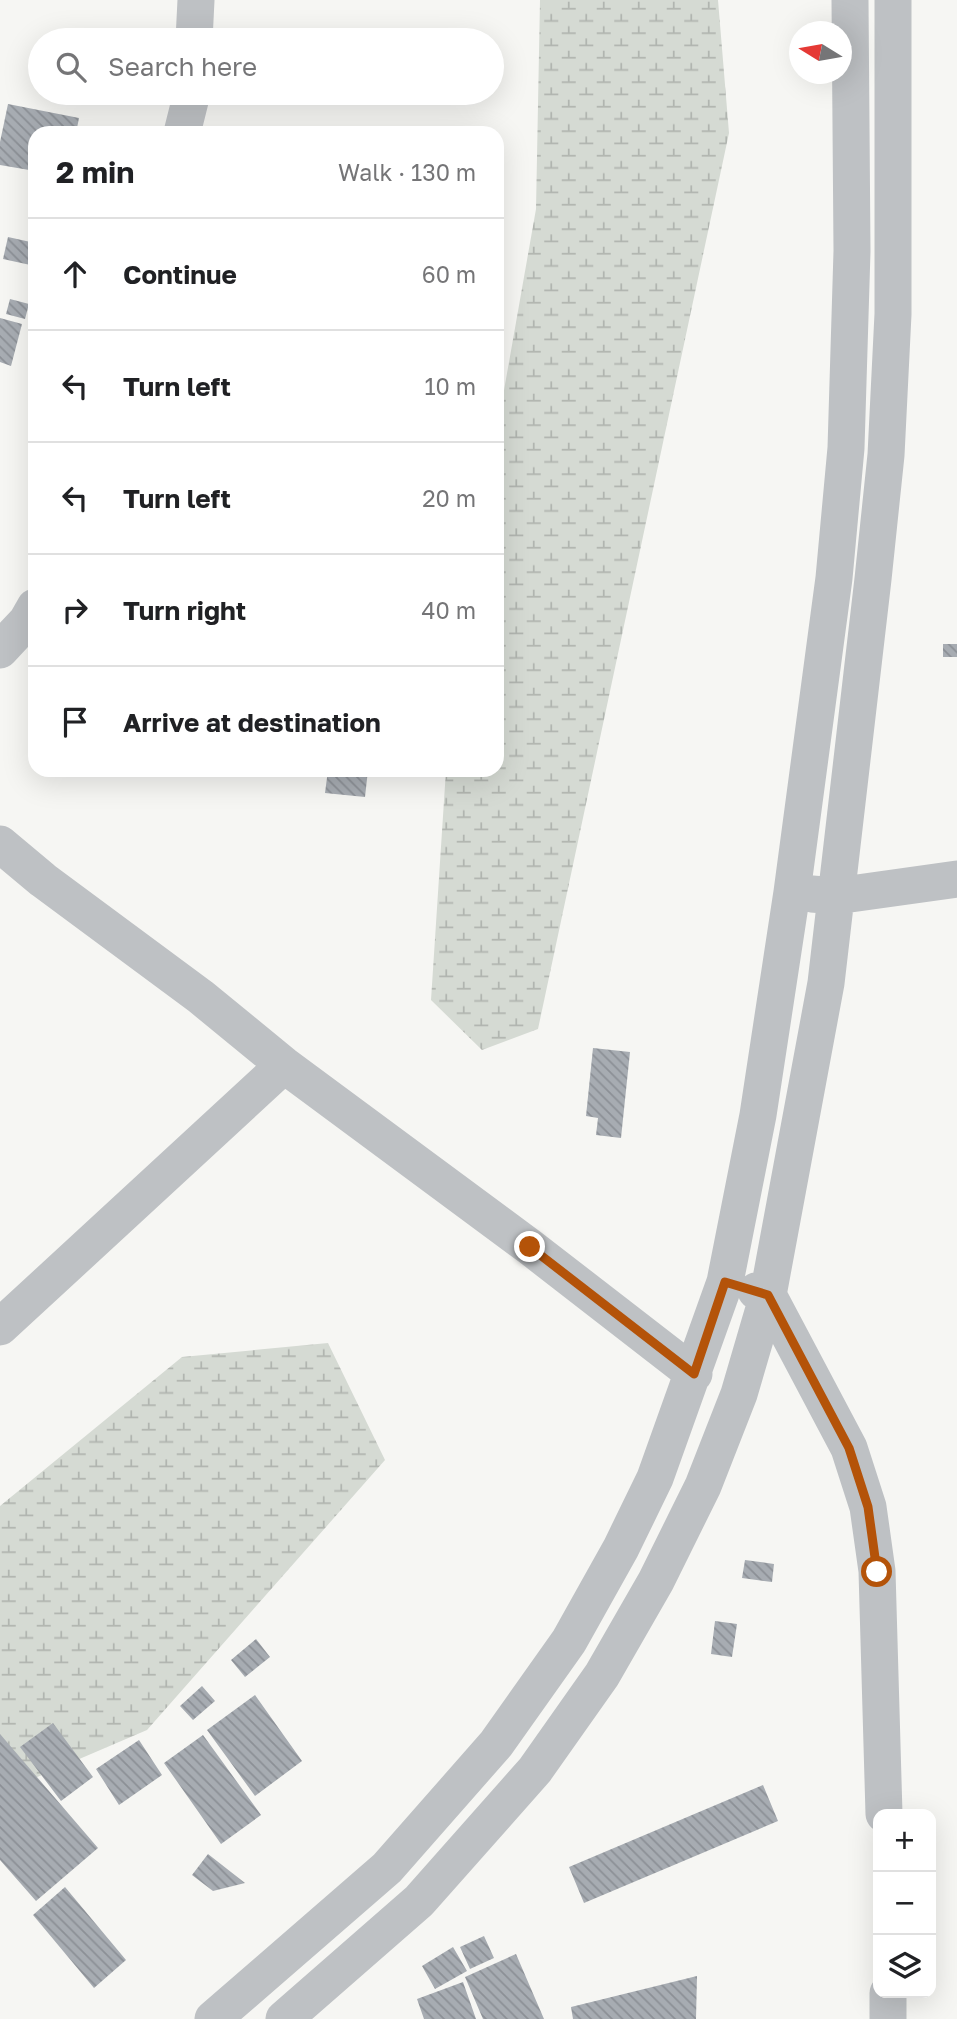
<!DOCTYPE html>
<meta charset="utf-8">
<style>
:root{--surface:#fff;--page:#f6f6f6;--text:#202124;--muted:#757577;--line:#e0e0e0}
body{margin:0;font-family:"Golos Text",sans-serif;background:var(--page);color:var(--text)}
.controls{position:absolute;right:21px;bottom:21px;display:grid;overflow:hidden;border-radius:14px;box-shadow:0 7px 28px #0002}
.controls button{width:63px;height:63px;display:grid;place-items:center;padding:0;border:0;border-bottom:2px solid var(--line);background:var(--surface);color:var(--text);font:35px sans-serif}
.compass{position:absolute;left:789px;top:21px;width:63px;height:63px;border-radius:50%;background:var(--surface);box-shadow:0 7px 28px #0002;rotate:281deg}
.stop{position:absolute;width:21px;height:21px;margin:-16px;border:5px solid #b45309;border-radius:50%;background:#fff}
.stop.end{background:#b45309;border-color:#fff;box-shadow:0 2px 7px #0008}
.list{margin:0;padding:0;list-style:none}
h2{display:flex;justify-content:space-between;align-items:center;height:91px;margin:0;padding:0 28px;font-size:30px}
h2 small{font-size:23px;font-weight:400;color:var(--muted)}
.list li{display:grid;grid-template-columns:46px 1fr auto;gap:21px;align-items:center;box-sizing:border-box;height:112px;padding:0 28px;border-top:2px solid var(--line)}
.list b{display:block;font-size:26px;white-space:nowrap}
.list em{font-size:23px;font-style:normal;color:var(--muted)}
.icon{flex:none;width:38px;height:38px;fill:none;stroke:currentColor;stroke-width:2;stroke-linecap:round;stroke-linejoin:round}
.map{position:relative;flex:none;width:957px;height:2019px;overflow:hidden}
.search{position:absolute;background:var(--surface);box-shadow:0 7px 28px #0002;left:28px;top:28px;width:476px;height:77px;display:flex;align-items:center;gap:18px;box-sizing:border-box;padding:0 24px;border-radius:38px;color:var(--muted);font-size:26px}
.panel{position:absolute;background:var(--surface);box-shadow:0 7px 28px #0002;left:28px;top:126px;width:476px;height:651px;border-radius:21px}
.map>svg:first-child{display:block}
.wetland{fill:url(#wetland-marsh)}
.building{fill:url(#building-back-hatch)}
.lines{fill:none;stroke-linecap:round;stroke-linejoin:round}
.minor{stroke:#bec1c4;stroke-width:37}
.route{stroke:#b45309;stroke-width:9}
</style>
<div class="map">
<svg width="957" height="2019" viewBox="0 0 957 2019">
<defs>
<pattern id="wetland-marsh" width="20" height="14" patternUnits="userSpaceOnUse" patternTransform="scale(1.75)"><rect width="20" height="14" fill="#d5dad3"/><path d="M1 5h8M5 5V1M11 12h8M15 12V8" fill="none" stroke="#b1b5b0"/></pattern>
<pattern id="building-back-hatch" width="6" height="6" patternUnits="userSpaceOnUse" patternTransform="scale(1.75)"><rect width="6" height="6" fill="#a7acb2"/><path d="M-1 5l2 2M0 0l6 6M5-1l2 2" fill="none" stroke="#8c9096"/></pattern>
</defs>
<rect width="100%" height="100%" fill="#f6f6f3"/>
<!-- wetland -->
<path class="wetland" d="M540,0h178l11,133 -191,896 -56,21 -51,-50 15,-230h51v-340l39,-221z
M328,1343l57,117 -238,270 -147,63v-287l182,-149z"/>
<!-- building -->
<path class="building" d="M8,104l71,14 -3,15h-41v38l-35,-6v-23z
M8,237l27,6v23l-32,-7z
M10,299l19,5 -4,15 -19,-5z
M0,318l22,6 -11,42 -11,-4z
M943,644h14v13h-14z
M328,770h40l-3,27 -40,-4z
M593,1048l37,4 -9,86 -25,-3 2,-17 -12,-2z
M745,1560l29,4 -2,18 -30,-4z
M715,1621l22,3 -5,33 -21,-3z
M256,1639l14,18 -25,20 -14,-17z
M202,1686l13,15 -22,19 -13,-14z
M255,1695l47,66 -47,35 -48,-66z
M53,1723l40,54 -32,24 -41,-54z
M0,1734l98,114 -62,53 -36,-41z
M203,1735l58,80 -40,29 -57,-81z
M139,1740l23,35 -43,30 -23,-36z
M763,1785l15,36 -194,82 -15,-36z
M208,1854l37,29 -32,8 -21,-16z
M65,1887l61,73 -32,28 -61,-73z
M484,1936l10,22 -24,11 -10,-22z
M453,1947l14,24 -32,18 -13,-23z
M516,1954l28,65h-61l-18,-42z
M697,1976l-1,43h-123l-2,-12z
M463,1982l13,37h-52l-7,-20z"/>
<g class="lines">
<!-- minor -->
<path class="minor" d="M194,40l2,-40
M182,133l10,-40
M0,650l27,-29 8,-14
M0,844l43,36 158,117 83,68 246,182 164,127
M812,894l24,2 121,-17
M756,1291l12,4 81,153 19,59 9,64 7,243
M0,1327l284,-262
M888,1993v26
M213,2019l174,-151 109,-124 73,-103 52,-93 34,-70 70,-196 33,-167 34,-223 42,-314 12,-130 6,-197 -2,-251
M284,2019l135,-118 116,-131 67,-95 54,-94 47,-95 36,-92 29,-99 58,-312 47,-404 13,-124 7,-141v-314"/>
</g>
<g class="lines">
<!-- route -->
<path class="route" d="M530,1247l164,127 31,-92 43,13 81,153 19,59 9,65"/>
</g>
</svg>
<div class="controls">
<button>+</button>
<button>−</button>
<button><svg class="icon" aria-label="layers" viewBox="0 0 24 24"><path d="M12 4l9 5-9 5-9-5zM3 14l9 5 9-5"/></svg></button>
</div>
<svg class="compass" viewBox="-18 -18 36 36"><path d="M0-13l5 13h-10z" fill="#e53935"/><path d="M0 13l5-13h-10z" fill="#757577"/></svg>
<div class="stop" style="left:877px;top:1572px"></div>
<div class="stop end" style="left:530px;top:1247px"></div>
<div class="search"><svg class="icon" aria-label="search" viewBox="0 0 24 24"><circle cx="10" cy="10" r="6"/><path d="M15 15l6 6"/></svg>Search here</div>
<section class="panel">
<h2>2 min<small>Walk · 130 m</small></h2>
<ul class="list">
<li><svg class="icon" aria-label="ahead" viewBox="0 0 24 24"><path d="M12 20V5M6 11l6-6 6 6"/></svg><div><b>Continue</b></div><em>60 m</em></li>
<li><svg class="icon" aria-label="left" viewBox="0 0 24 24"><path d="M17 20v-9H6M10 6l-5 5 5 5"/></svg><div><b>Turn left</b></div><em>10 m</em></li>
<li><svg class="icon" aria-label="left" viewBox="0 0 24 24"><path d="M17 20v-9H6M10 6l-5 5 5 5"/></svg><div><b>Turn left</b></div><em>20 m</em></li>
<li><svg class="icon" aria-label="right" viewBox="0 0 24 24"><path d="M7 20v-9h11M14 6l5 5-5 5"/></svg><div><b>Turn right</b></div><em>40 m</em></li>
<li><svg class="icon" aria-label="arrive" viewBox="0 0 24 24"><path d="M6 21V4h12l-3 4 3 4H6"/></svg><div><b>Arrive at destination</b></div></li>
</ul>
</section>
</div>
